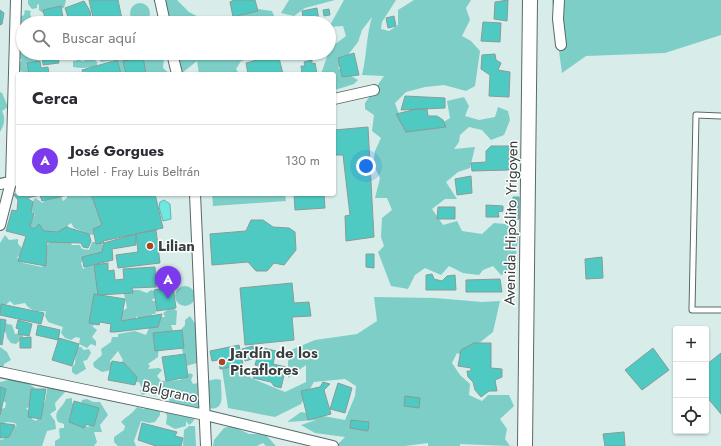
<!DOCTYPE html>
<html lang="es">
<meta charset="utf-8">
<style>
:root{--surface:#fff;--page:#f7f7f7;--text:#2b2b33;--muted:#7c7c81;--line:#e1e1e2;--accent:#7c3aed}
body{margin:0;font-family:Jost,sans-serif;background:var(--page);color:var(--text)}
.controls{position:absolute;right:12px;bottom:12px;display:grid;overflow:hidden;border-radius:4px;box-shadow:0 1px 3px #0004}
.controls button{width:36px;height:36px;display:grid;place-items:center;padding:0;border:0;border-bottom:1px solid var(--line);background:var(--surface);color:var(--text);font:20px sans-serif}
.you{position:absolute;left:366px;top:166px;width:14px;height:14px;margin:-10px;border:3px solid #fff;border-radius:50%;background:#1a73e8;box-shadow:0 0 0 6px #1a73e833}
.badge{display:grid;place-items:center;width:26px;height:26px;border-radius:50%;background:var(--accent);color:#fff;font-size:13px;font-weight:700}
.pin{position:absolute;translate:-50% -33px;filter:drop-shadow(0 1px 2px #0008)}
.pin::after{content:'';position:absolute;top:21px;width:14px;height:12px;background:inherit;clip-path:polygon(0 0,100% 0,50% 100%)}
.list{margin:0;padding:0;list-style:none}
h2{display:flex;justify-content:space-between;align-items:center;height:52px;margin:0;padding:0 16px;font-size:17px}
h2 small{font-size:13px;font-weight:400;color:var(--muted)}
.list li{display:grid;grid-template-columns:26px 1fr auto;gap:12px;align-items:center;box-sizing:border-box;height:72px;padding:0 16px;border-top:1px solid var(--line)}
.list b{display:block;font-size:15px;white-space:nowrap}
.list p{margin:0;font-size:13px;white-space:nowrap;color:var(--muted)}
.list em{font-size:13px;font-style:normal;color:var(--muted)}
.icon{flex:none;width:22px;height:22px;fill:none;stroke:currentColor;stroke-width:2;stroke-linecap:round;stroke-linejoin:round}
.map{position:relative;flex:none;width:721px;height:446px;overflow:hidden}
.search{position:absolute;background:var(--surface);box-shadow:0 1px 3px #0004;left:16px;top:16px;width:320px;height:44px;display:flex;align-items:center;gap:10px;box-sizing:border-box;padding:0 14px;border-radius:22px;color:var(--muted);font-size:15px}
.panel{position:absolute;background:var(--surface);box-shadow:0 1px 3px #0004;left:16px;top:72px;width:320px;height:124px;border-radius:4px}
.map>svg:first-child{display:block}
.green{fill:#7dcec7}
.water{fill:#70e8df;stroke:#5fb5af}
.building{fill:#4fcac2;stroke:#889b99}
.lines{fill:none;stroke-linecap:round;stroke-linejoin:round}
.service-casing{stroke:#586a68;stroke-width:7}
.minor-casing{stroke:#586a68;stroke-width:12}
.secondary-casing{stroke:#586a68;stroke-width:16}
.service{stroke:#fff;stroke-width:5}
.minor{stroke:#fff;stroke-width:10}
.secondary{stroke:#fff;stroke-width:14}
.poi-dot{fill:#ac4520;stroke:#fff;stroke-width:1.5}
.labels{text-anchor:middle;dominant-baseline:central;stroke-width:3;stroke-linejoin:round;paint-order:stroke}
.street-label{font-size:15px;fill:#373f3e;stroke:#fff}
.poi-label{font-size:15px;font-weight:bold;fill:#373f3e;stroke:#fff;text-anchor:start}
</style>
<div class="map">
<svg width="721" height="446" viewBox="0 0 721 446">
<rect width="100%" height="100%" fill="#d8ecea"/>
<!-- green -->
<path class="green" d="M28,0h38l-2,8 -21,5 -4,-3v-6l-2,1v3l-5,1 -4,-5z
M153,0h24l12,12 17,9 1,2h-48l3,-14z
M289,0h46l-30,8 -11,8 -13,-3z
M344,0h52l-14,22 -1,7 8,2 9,-6v-15l16,-10h57l-5,8 4,12 -8,16 9,5 9,10 -5,35 -9,5 -22,-6 -19,2 -19,5 -11,11 7,20 7,8c16,-1 28,-4 41,-13l-3,-17 17,-4 5,9 -4,10 14,4 16,-3 3,-10 10,4 2,9 -6,15 -13,5 -9,-10 -13,-3 -9,8 -1,7 -5,7 21,-2 -5,21 -12,4 -12,10 11,17h-12l-13,10 11,16 14,-4 5,10 20,3 12,-11 21,2 3,14 -4,31 -13,5 -8,-9 -10,4 -4,5 -16,-2 -14,-7 -8,9 -16,-7 -10,7 -7,14 -17,-3 -13,-34 6,-6 -3,-9 1,-19 10,-8 -5,-12h-12l5,-20 -7,-14 2,-13 6,-13 -9,-7 2,-16 -9,-6v-6l19,-27 -22,-1c5,-19 4,-39 10,-58l-10,13 -4,12 -20,26 20,12 -4,4 -19,6 -1,-16h-13l9,-26 16,-12 -3,-10 -14,1z
M552,0h169v35l-56,18 -79,3 -24,17z
M130 13a10 10 0 1 1 20 0a10 10 0 1 1-20 0Z
M242,7l30,4 5,12h-36l-3,-2z
M25,10l6,1 -1,3 3,7 4,2h-14v30h15l1,5 -2,5 -3,-2v3l-8,1 3,5 -1,3 -9,-2 -1,-7 4,-4 -11,-7 -1,-10 8,-25 6,-3z
M90,53h72l2,6 -1,9 7,6 -49,-1 -4,-1 -2,-12 -14,2 -4,-5 -3,-1 -1,2 4,4v5l-16,1 -8,-1v-6h4l-3,-4 3,-3 4,3v4h3l2,-4 4,-1z
M175,53h97l-31,8 -5,8 3,5h-40l-2,-13 -15,12z
M0,92l2,1 6,14 -6,4c4,8 2,14 -2,21z
M60,194l3,7 4,-3v-4h28l10,38 -14,3 -17,-7 -3,-5 -3,2v5c-13,4 -28,5 -40,-3l7,-12 -6,-8 6,-9 8,5 5,-8z
M212,194h73l1,7 -73,5z
M5,235l4,5 9,-1v5l4,4 -1,5 -4,5 6,5 19,4 3,-6 -1,-8 6,-13 8,2 12,-2 2,5h8l2,4 7,1 3,-8h6l5,3v9l-18,3 -4,6 2,6 6,-4 10,1 1,28 3,7 -6,23 -5,2 5,4 -5,7 4,4v5l-5,-2 -4,4 -8,-4 1,-6 -4,-1 -5,3 -6,-2 -4,-5 2,-6 -15,-5 -3,-6 1,-5c-9,1 -16,0 -21,-8l-11,2 -4,-4 -10,9v-67z
M175 296a10 10 0 1 1 20 0a10 10 0 1 1-20 0Z
M129,290h10l8,3 4,-3 5,2 1,6 -5,1 1,2h5v7l-3,6h-3l-2,5 -10,1 -4,-4 -1,7 -9,2 -7,-7 2,-6 6,-4 -3,-15z
M374,297l61,1 47,4 18,-1 -7,31 -30,24 -6,-3 -5,10 8,12 10,9 -1,11 13,6 6,-6h21l5,11 -14,13 7,10 -2,10 5,7 -50,-2v2h-32v-3l-23,3h-69l9,-9 -30,-4 -14,-8 15,-5 -29,2 14,-10 44,8 10,-24 1,-10 -11,-7 -31,3 -13,22 -26,13 -47,-9 -6,-39 17,-6 12,15 34,14 21,-10v-17l-18,13v-16l3,-12 24,-10 42,-6 20,-13z
M171,307l6,4 -1,14h-5l2,6 -14,13 -1,13 -10,7 2,2 -2,3 11,-1 3,2 -5,6 4,5 19,-1 10,-7 3,2 -2,5 2,4 23,-5 5,1c0,18 6,35 -21,26 -6,6 -3,15 -11,19l-3,-4v5l-11,3 -9,-5 1,-8 -2,-5 5,-1 -1,-12h-6l-3,-4 -6,2 -5,-8 -1,5 -6,2 -2,-4 2,-3 -3,-6h-5l-13,-19 2,-3 -5,-9 -8,10 2,4 -1,5 -9,2 -8,-5 -1,-4 9,-8 -1,-6 10,-7 1,-5h6v-3l17,-3 11,4c4,-9 7,-18 19,-18l-2,-4z
M190,316l4,6 10,4 -7,37 -11,3 -8,-33 7,-8v-5z
M4,323l8,2 3,9h8v3l-7,7 -5,-1 -4,-5 -1,-5 -4,-3z
M0,347l7,5 4,8 -7,4 -1,5 -3,4z
M76,347h5l3,3 5,-1 2,4 -4,7 -4,1 3,8 -10,6 -4,-3v-5l3,-3z
M13,379l16,5 6,4 -4,19 -5,1 6,7v4l4,2 4,-4v-8l5,-7 4,-23h8l7,2 1,11 -10,11 1,7 -6,4 5,7 1,8 -9,2 -5,15h-42v-6l4,-1v-6l4,-5 9,-2 -2,-3 -8,-1 -7,2v-15l5,-1 1,-5 -6,-5v-16z
M72,398v5l5,3 11,22 2,-5 -9,-17 1,-6 5,-1 6,3h7l8,13 -8,10 2,7h-8l3,10 -3,4h-39v-5l5,-3 -1,-8 1,-2h4v-4l-6,-2c-6,-11 5,-14 8,-23z
M148,406l12,3v6l-5,7 -6,1 -8,-2 -7,20 2,5h-18l-4,-4v-5l10,-7 1,-4 -4,-4c6,-6 11,-8 16,-15l7,2z
M189,426h6l1,20h-13l1,-16z
M232,426l17,8h16l11,12h-10l-3,-3 -6,3h-44l1,-6 10,-12z"/>
<!-- water -->
<path class="water" d="M164,200l6,4 1,15 -8,2 -4,-14 1,-5z"/>
<!-- building -->
<path class="building" d="M89,0h29l4,19 -18,4 -2,-3 -8,2z
M234,0h21l3,11 -25,6 -3,-15z
M508,0l-1,21 -13,-2 1,-17z
M84,1l6,10 2,12h-22l-5,-15z
M61,6l3,17h-18l-3,-13z
M317,8l2,12 -7,2 -1,-6 -8,1 -1,-6z
M329,9l1,6 -6,1 -1,-6z
M0,10l4,3 -2,11 -2,1z
M394,16l2,10 -8,2 -2,-10z
M483,22l18,1 -1,19 -19,-1z
M42,53h15l2,10 -16,2z
M354,53l5,22 -17,2 -4,-19z
M278,54l5,20h-35l-2,-11z
M495,54l1,6 5,3 -3,7 12,2 -1,25 -20,-1 1,-21 -9,-6 1,-14z
M143,57l3,17h-20l-3,-13z
M117,60l4,14h-38l-1,-4z
M312,60v4l3,-1 2,11h-15l-1,-8h4l-1,-4z
M40,61l1,7 7,-1 1,7h-20l-2,-11z
M405,96l40,2v10l-44,2z
M417,109h10l1,7h9l6,4 3,7 -40,5 -10,-18z
M368,127l6,110 -28,4 -1,-25 5,-1 -7,-60h-9v-25z
M491,146h18v24l-37,1 -1,-8 15,-1v-11z
M471,176l1,17 -15,2 -2,-16z
M18,192v2h53l-29,7 -2,-6 -13,3 6,4 -2,10 3,2 -4,12 4,3 5,-5 5,7 14,1 8,-5 23,7 2,7 -3,7 -5,-1 -2,-4 -34,-1 -1,24 -28,-5 8,-25 -20,-5 6,-21 5,1 1,-11 -4,-5z
M91,194h64l8,34 -60,13 1,2 -8,1 -3,-15 9,-4z
M294,194h30l1,14 -30,2z
M513,197h6v22h-6z
M486,205l17,1v5l-5,1 1,5h-13z
M438,207h17v12h-18z
M251,220h12l10,7 16,1 6,4 1,18 -12,15 -10,-2 -7,8h-11l-8,-9 -36,3 -2,-31 36,-3z
M156,230l4,33 -42,5 -2,-13 22,-3 -2,-18z
M136,234v11l-24,4 1,11 -29,7 -2,-10 20,-5 2,-9z
M366,254h8v14l-8,-1z
M602,257l1,21 -17,1 -1,-20z
M108,263v8l6,-1 1,10 9,-1 -1,-10 32,-2 1,20 -24,1 1,5 -35,2 -4,-30z
M432,274l2,5 8,2 5,-5 8,-1 1,15h-30v-15z
M500,279l2,13h-36v-12z
M292,283l2,20 15,-1 2,14 -19,1 2,23 -49,5 -5,-57z
M173,287l3,21 -19,3 -3,-21z
M94,294l31,5 -4,22 41,-7 -4,13 -43,5h-5l1,-8 -11,-2 -1,3 -10,-2z
M1,304l43,9 -3,11 -41,-9z
M0,319l6,1 -4,25 -2,-1z
M18,320l14,4 -3,12 -11,-2 1,-5 -3,-1z
M38,325l22,5 -2,10 -22,-5z
M182,330l2,18 -29,3 -2,-18z
M31,337v11h-11v-10z
M59,338l20,6 -7,22 -20,-6z
M474,343h17v25l11,1v8l-7,3 2,11h-8l-8,6 -6,-7 -2,-8 -5,-5 -1,-6h4v-3l-13,-2 3,-16z
M239,345l4,20 -23,4 -1,-9 -7,1 -2,-10z
M253,346l3,12 -11,3 -3,-12z
M260,347l16,4 -3,13 13,3 -5,21 -7,-2 -3,-4 -18,-4 2,-7 6,1 2,-5 -8,-2z
M653,348l16,22 -27,20 -17,-20z
M721,353v61l-15,-18v-31z
M185,354l3,23 -22,4 -4,-24z
M112,361l12,2 13,14 -2,8 -27,-5z
M323,382l7,2 -6,6 7,24 -23,6 -7,-29 19,-4z
M338,383l14,5 -7,25 -15,-4z
M0,387l6,2 -6,26z
M31,389h15l-5,30 -13,-2z
M405,396l15,2 -1,10 -15,-2z
M74,401l25,7 -5,18 -9,-2 -1,4 -15,-6z
M351,420l18,2 -1,9 -18,-3z
M0,423l15,2 -6,12 -9,1z
M142,423l35,9 -2,4 8,2 -2,8h-25l-18,-6z
M624,432l1,14h-20l-2,-12z"/>
<g class="lines">
<!-- service casing -->
<g class="service-casing">
<path id="service" d="M721,116l-25,-1 -4,195h29"/>
</g>
<!-- minor casing -->
<g class="minor-casing">
<path id="minor" d="M160,0l5,23
M559,0l-1,19 3,26
M172,53l5,21
M334,99l40,-9
M0,184l18,-4
M195,194l11,252
M0,225l11,-43 5,-182
M0,372l205,43 128,31"/>
</g>
<!-- secondary casing -->
<g class="secondary-casing">
<path id="secondary" d="M525,446l5,-446"/>
</g>
<!-- service -->
<use href="#service" class="service"/>
<!-- minor -->
<use href="#minor" class="minor"/>
<!-- secondary -->
<use href="#secondary" class="secondary"/>
</g>
<!-- markers -->
<g class="poi-dot">
<circle cx="150" cy="246" r="4"/>
<circle cx="222" cy="362" r="4"/>
</g>
<g class="labels">
<!-- street labels -->
<g class="street-label">
<text transform="translate(511 223) rotate(-89)">Avenida Hipólito Yrigoyen</text>
<text transform="translate(170 392) rotate(12)">Belgrano</text>
</g>
<!-- poi labels -->
<g class="poi-label">
<text x="158" y="246">Lilian</text>
<text x="230" y="353">Jardín de los<tspan x="230" dy="17">Picaflores</tspan></text>
</g>
</g>
</svg>
<div class="controls">
<button>+</button>
<button>−</button>
<button><svg class="icon" aria-label="locate" viewBox="0 0 24 24"><circle cx="12" cy="12" r="6"/><path d="M12 2v4M12 18v4M2 12h4M18 12h4"/></svg></button>
</div>
<div class="you"></div>
<div class="pin badge" style="left:168px;top:299px">A</div>
<div class="search"><svg class="icon" aria-label="search" viewBox="0 0 24 24"><circle cx="10" cy="10" r="6"/><path d="M15 15l6 6"/></svg>Buscar aquí</div>
<section class="panel">
<h2>Cerca<small></small></h2>
<ul class="list">
<li><span class="badge">A</span><div><b>José Gorgues</b><p>Hotel · Fray Luis Beltrán</p></div><em>130 m</em></li>
</ul>
</section>
</div>
